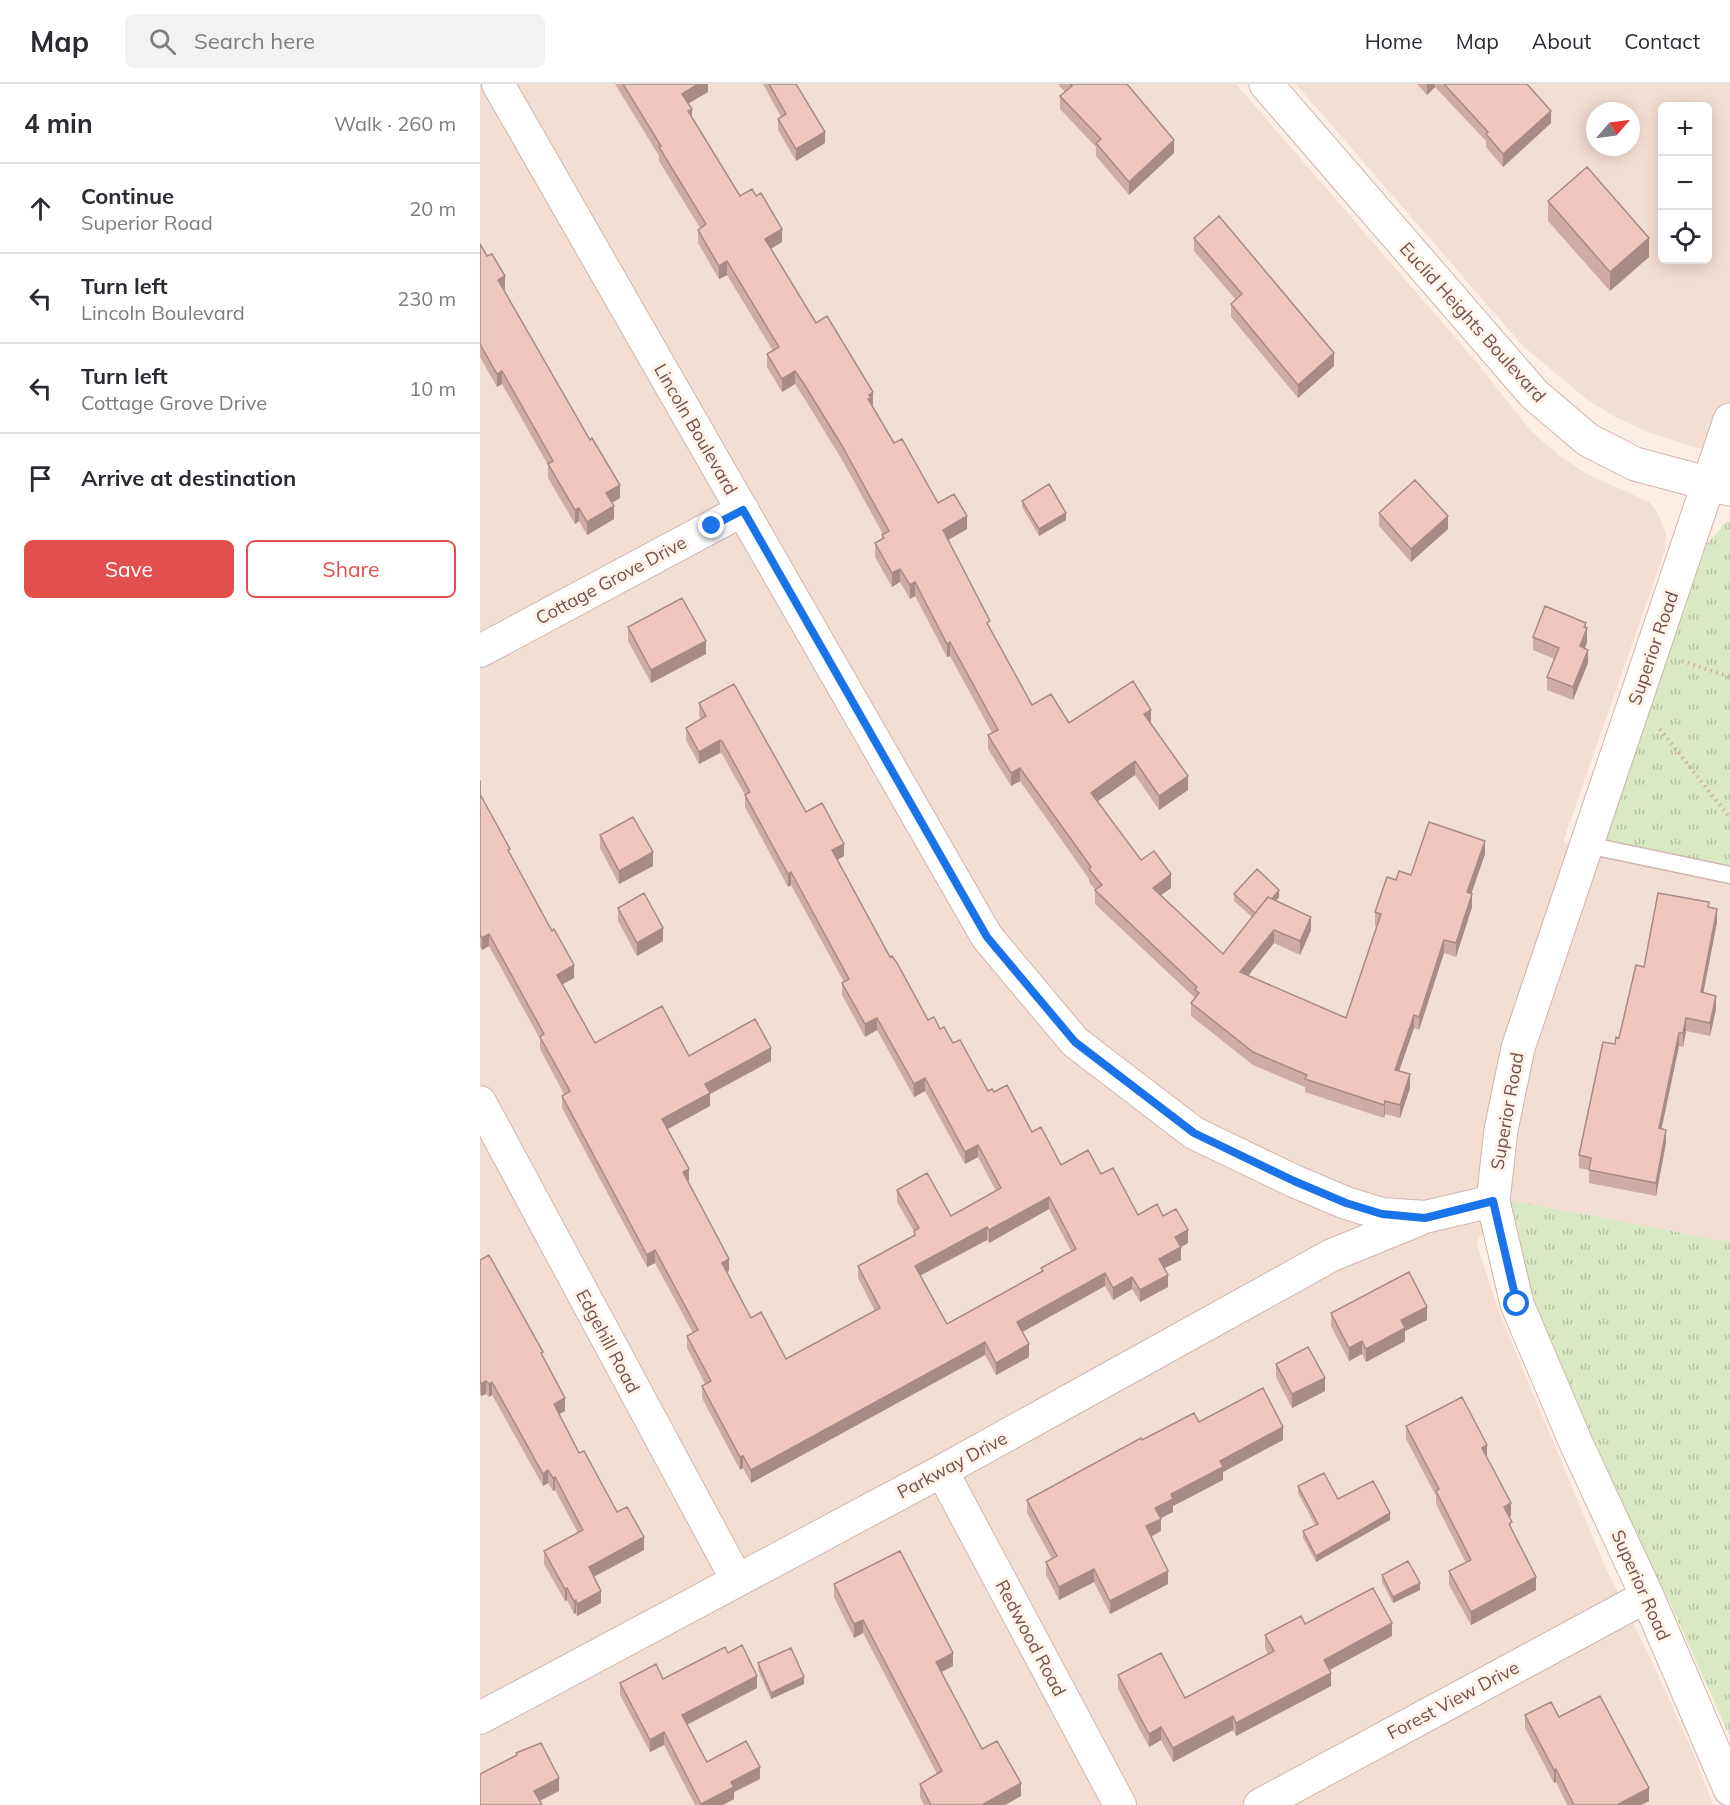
<!DOCTYPE html>
<meta charset="utf-8">
<style>
:root{--surface:#fff;--page:#f2f2f3;--text:#2b2b33;--muted:#7c7c81;--line:#e1e1e2;--accent:#e34f4c}
body{margin:0;font-family:Mulish,sans-serif;background:var(--page);color:var(--text)}
.controls{position:absolute;right:18px;top:18px;display:grid;overflow:hidden;border-radius:9px;box-shadow:0 3px 15px #0003}
.controls button{width:54px;height:54px;display:grid;place-items:center;padding:0;border:0;border-bottom:2px solid var(--line);background:var(--surface);color:var(--text);font:30px sans-serif}
.compass{position:absolute;left:1106px;top:18px;width:54px;height:54px;border-radius:50%;background:var(--surface);box-shadow:0 3px 15px #0003;rotate:62deg}
.stop{position:absolute;width:18px;height:18px;margin:-14px;border:4px solid #1a73e8;border-radius:50%;background:#fff}
.stop.end{background:#1a73e8;border-color:#fff;box-shadow:0 2px 6px #0008}
.list{margin:0;padding:0;list-style:none}
h2{display:flex;justify-content:space-between;align-items:center;height:78px;margin:0;padding:0 24px;font-size:26px}
h2 small{font-size:20px;font-weight:400;color:var(--muted)}
.list li{display:grid;grid-template-columns:39px 1fr auto;gap:18px;align-items:center;box-sizing:border-box;height:90px;padding:0 24px;border-top:2px solid var(--line)}
.list b{display:block;font-size:22px;white-space:nowrap}
.list p{margin:0;font-size:20px;white-space:nowrap;color:var(--muted)}
.list em{font-size:20px;font-style:normal;color:var(--muted)}
.actions{display:flex;gap:12px;padding:18px 24px}
.actions a{flex:1;padding:14px 0;border:2px solid var(--accent);border-radius:9px;text-align:center;font-size:21px;color:var(--accent)}
.actions .main{background:var(--accent);color:#fff}
.icon{flex:none;width:33px;height:33px;fill:none;stroke:currentColor;stroke-width:2;stroke-linecap:round;stroke-linejoin:round}
.map{position:relative;flex:none;width:1250px;height:1721px;overflow:hidden}
header{display:flex;align-items:center;gap:36px;box-sizing:border-box;height:84px;padding:0 30px;background:var(--surface);border-bottom:2px solid var(--line)}
header strong{font-size:28px}
nav{display:flex;gap:33px;margin-inline-start:auto;font-size:21px}
.search{width:420px;height:54px;background:var(--page);display:flex;align-items:center;gap:15px;box-sizing:border-box;padding:0 21px;border-radius:9px;color:var(--muted);font-size:22px}
main{display:flex}
aside{flex:1;background:var(--surface)}
.map>svg:first-child{display:block}
.residential{fill:#f3ded3;fill-rule:evenodd}
.park{fill:url(#park-tufts)}
.lines{fill:none;stroke-linecap:round;stroke-linejoin:round}
.lane-casing{stroke:#cfb6ae;stroke-width:19}
.street-casing{stroke:#cfb6ae;stroke-width:34}
.secondary-casing{stroke:#d2b4ab;stroke-width:35}
.path{stroke:#d5aaa0;stroke-width:4;stroke-dasharray:1.5 4.5;stroke-linecap:butt}
.lane{stroke:#fff;stroke-width:16}
.street{stroke:#fff;stroke-width:32}
.secondary{stroke:#fff;stroke-width:33}
.wall{fill:#ceaba3;fill-rule:evenodd}
.shaded-wall{fill:#a88b84}
.building{fill:#f0c7bd;stroke:#a88b84;stroke-width:1.5;fill-rule:evenodd}
.route{stroke:#1a73e8;stroke-width:8}
.labels{text-anchor:middle;dominant-baseline:central;stroke-width:6;stroke-linejoin:round;paint-order:stroke}
.street-label{font-size:18px;fill:#74514a;stroke:#fff3ea}
</style>
<header>
<strong>Map</strong>
<div class="search"><svg class="icon" aria-label="search" viewBox="0 0 24 24"><circle cx="10" cy="10" r="6"/><path d="M15 15l6 6"/></svg>Search here</div>
<nav><a>Home</a><a>Map</a><a>About</a><a>Contact</a></nav>
</header>
<main>
<aside>
<h2>4 min<small>Walk · 260 m</small></h2>
<ul class="list">
<li><svg class="icon" aria-label="ahead" viewBox="0 0 24 24"><path d="M12 20V5M6 11l6-6 6 6"/></svg><div><b>Continue</b><p>Superior Road</p></div><em>20 m</em></li>
<li><svg class="icon" aria-label="left" viewBox="0 0 24 24"><path d="M17 20v-9H6M10 6l-5 5 5 5"/></svg><div><b>Turn left</b><p>Lincoln Boulevard</p></div><em>230 m</em></li>
<li><svg class="icon" aria-label="left" viewBox="0 0 24 24"><path d="M17 20v-9H6M10 6l-5 5 5 5"/></svg><div><b>Turn left</b><p>Cottage Grove Drive</p></div><em>10 m</em></li>
<li><svg class="icon" aria-label="arrive" viewBox="0 0 24 24"><path d="M6 21V4h12l-3 4 3 4H6"/></svg><div><b>Arrive at destination</b></div></li>
</ul>
<div class="actions"><a class="main">Save</a><a>Share</a></div>
</aside>
<div class="map">
<svg width="1250" height="1721" viewBox="0 0 1250 1721">
<defs>
<pattern id="park-tufts" width="24" height="20" patternUnits="userSpaceOnUse" patternTransform="scale(1.5)"><rect width="24" height="20" fill="#dae9c3"/><path d="M3 7l-1-3M5 7V3M7 7l1-3M15 17l-1-3M17 17v-4M19 17l1-3" fill="none" stroke="#b5bfa0"/></pattern>
</defs>
<rect width="100%" height="100%" fill="#fceee4"/>
<!-- residential -->
<path class="residential" d="M0,0h756l237,274 59,74 29,25 26,17 62,28 9,11 8,21 -1,16 -102,292 167,39v361l-220,-42 -34,42 22,67 106,255 51,104 38,84 20,53h-1233z
M816,0h434v374l-80,-25 -35,-16 -30,-19 -62,-52zM1182,22h46v154h-46zM1115,27h36v36h-36z"/>
<!-- park -->
<path class="park" d="M1250,437v358l-129,-31 101,-298 24,-28z
M1029,1116l221,42v495l-59,-132 -84,-170 -58,-141z"/>
<g class="lines">
<!-- lane casing -->
<g class="lane-casing">
<path id="lane" d="M1107,761l143,30"/>
</g>
<!-- street casing -->
<g class="street-casing">
<path id="street" d="M18,0l489,853 88,105 119,91 100,48 52,22 36,11 43,3 68,-16
M0,567l263,-141
M0,1018l257,478
M462,1387l178,334
M0,1634l462,-247 390,-216 86,-35
M780,1721l387,-209"/>
</g>
<!-- secondary casing -->
<g class="secondary-casing">
<path id="secondary" d="M786,0l268,310 54,46 47,24 94,25
M1250,336l-212,628 -17,82 -8,71 24,103 59,139 71,153 83,193"/>
</g>
<!-- path -->
<path class="path" d="M1202,577l48,16
M1180,645l70,89"/>
<!-- lane -->
<use href="#lane" class="lane"/>
<!-- street -->
<use href="#street" class="street"/>
<!-- secondary -->
<use href="#secondary" class="secondary"/>
</g>
<!-- wall -->
<path class="wall" d="M135,0h93v8l-20,12 4,14 48,78 42,46 -11,7 45,74 57,83h-1l22,37 44,60 29,26 -19,11 42,88 42,77 37,18h82l37,67 -29,20 -24,-35 -37,26 43,59 30,28 -10,7 62,59 29,-37 -18,-16v-7l45,3 -3,4 35,29 -11,25 -26,-12 -26,33 98,42 31,-92h-2v-14l21,-32 15,-5 74,-21 -14,40 1,13 -16,50 -12,-4 -25,77 -5,-2 -15,43 11,17 -10,30 -15,-4 -1,4 -79,-26v-5l-52,-22 -62,-49v-13l4,-5 -100,-94v-14l-6,-8v-3l-69,-98 -9,5 -23,-37v-14l4,-2 -42,-77 -3,1 -32,-61 -5,3 -10,-17 -8,5 -17,-30v-14l7,-4v-4l1,-1 -42,-76 -37,-60 -9,-14 -13,8 -15,-25v-13l6,-3 -46,-76 -8,4 -21,-36v-13l2,-2 -41,-67v-5z
M283,0h33l29,59 -29,18 -18,-31v-11l3,-2z
M578,0h69l47,69 -45,42 -33,-39v-9l-36,-38v-13l5,-4z
M937,0h110l24,39 -48,44 -17,-20v-6l-51,-54 -8,8z
M1068,117l101,56 -39,34 -62,-70z
M714,154l140,128 -36,32 -67,-81v-13l5,-4 -42,-49z
M0,160l25,45 -1,1 116,208 -8,5 2,16 -27,16 -8,-14 -4,3 -27,-46v-13l-46,-81 -5,3 -17,-30z
M542,417l44,19 -27,16 -17,-29z
M899,429l69,16 -37,33 -32,-36z
M148,543l78,27 -55,29 -23,-42z
M1106,544l1,14 -2,6 3,15 -15,37 -26,-10v-13l7,-18 -21,-9v-13z
M219,619l107,109 38,44 -7,4 53,97 38,63 12,9 13,14 35,48 6,1 38,40 29,33 40,9 37,41 25,1 25,27 -7,4v13l-17,8 4,19 -28,15 -8,-13 -19,11 -8,-14 -83,46 7,25 -33,18 -11,-20 -234,128 -8,-15 -3,2 -38,-72v-12l3,-2 -18,-36v-12l6,-3 -38,-70 -8,4 -85,-159v-12l2,-2 -24,-45v-10l-51,-93 -7,4 -2,-3v-153l30,61 64,123 -11,6 32,59 94,13 82,5 -61,33v12l-42,23 20,53 41,89 -2,1 24,46 35,41 89,-48 -17,-33v-12l56,-30v-5l-17,-29v-12l54,26 45,-25 -18,-34 -13,7 -40,-73 -11,6 -37,-67 -12,7 -23,-42v-12l2,-1 -53,-97 -3,2 -43,-80v-12l-23,-41 -2,-1 -21,11 -13,-24v-12l15,-9 -2,-3zM569,1125l22,42 -30,17v4l-94,52 -27,-48 67,-36 2,3z
M120,751l53,31 -34,18 -19,-36z
M1229,823l8,15 -14,71 13,16 -6,27 -24,-5 -3,16 -4,-1 -18,83 5,14 -10,53 -67,-13v-13l-10,-2v-13l40,-117 25,-71z
M138,824l45,33 -26,15 -19,-35z
M0,1176l63,97 22,54 -6,3 20,39 38,59 27,38 -50,27 7,26 -24,13 -1,-3 -2,1 -7,-14 -2,1 -21,-37v-13l34,-18 -23,-43 -2,1 -5,-8 -5,3 -51,-91 -3,2 -3,-3 -5,2 -1,-2z
M851,1229l96,7 -22,11v10l-39,21 -4,-8 -13,7 -18,-35z
M796,1280l49,27 -33,17 -16,-31z
M719,1338l84,18 -60,32v8l-50,26v6l-13,6 1,13 -10,6 17,47 -58,30 -16,-32 -35,18 -13,-25v-13l6,-3 -25,-46v-13l115,-60z
M926,1342l81,32 24,58 -2,1 3,13 24,60 -65,35 -22,-40v-14l17,-8 -30,-59v-8l-30,-57z
M818,1402l40,13 52,21 -74,42 -13,-24v-7l12,-6 -17,-32z
M902,1491l38,15 -27,13 -11,-21z
M354,1500l119,82 -12,6 41,77 39,47 -16,9h-81l-4,-8v-13l17,-10 -74,-141 -9,5 -20,-41z
M825,1540l87,12 -63,34 2,16 -95,50 -3,-6 -60,32 -12,-22 -12,7 -31,-58v-14l67,23 83,-44 -3,-6v-13z
M248,1569l29,35 -70,37 20,37 53,17 -26,13v7l-11,6h-28l-31,-60 -14,7 -30,-57v-12l43,-4z
M278,1579l46,21 -33,15 -13,-29z
M1045,1631l34,2 90,84 -8,4h-74l-11,-23 -2,1 -29,-55z"/>
<!-- shaded-wall -->
<path class="shaded-wall" d="M218,0h10v8l-26,15v-13z
M947,0h8v3l-8,8z
M212,25v13l-4,-11z
M1071,27v12l-48,44v-13z
M345,48v11l-29,18v-12z
M694,56v13l-45,42v-13z
M302,145v13l-17,10v-13z
M1169,154v19l-39,34v-19z
M247,177v14l-8,4v-13z
M25,192v13l-7,4v-13z
M854,269v13l-36,32v-13z
M22,287v13l-5,3v-13z
M315,287v13l-13,8v-13z
M393,308v14l-2,1 -3,-8 1,-4z
M140,401v13l-14,8v-13z
M134,422v13l-27,16v-13z
M99,424v13l-4,3v-14z
M586,429v7l-27,16v-7z
M487,432v13l-24,14v-13z
M968,432v13l-37,33v-13z
M420,485v13l-8,5v-14z
M435,498v14l-5,3v-14z
M1106,539v9l1,-4v14l-7,18v-14z
M226,557v13l-55,29v-13z
M470,558v14l-3,1v-13z
M1108,566v13l-15,37v-13z
M671,626v13l-7,5v-14z
M240,656v13l-21,11v-12z
M655,677v14l-44,31v-13z
M540,684v13l-9,5v-13z
M708,692v14l-29,20v-14z
M1,696v13l-1,1v-13z
M1005,757v13l-18,52v-14z
M364,760v12l-12,7v-13z
M173,768v14l-34,18v-13z
M311,788v13l-3,2v-13z
M691,790v14l-18,13v-13z
M799,806v7l-22,25v-7z
M992,810v13l-16,50v-14z
M1237,825v13l-16,83v-13z
M831,833v13l-11,25v-14z
M183,844v13l-26,15v-13z
M794,846v13l-34,43v-14z
M9,850v12l-7,4v-12z
M964,856v13l-25,77v-13z
M94,881v13l-17,9v-12z
M1236,912v13l-6,27v-13z
M934,931v13l-19,55v-13z
M397,934v12l-12,7v-13z
M1206,934v13l-3,16v-14z
M1199,949v13l-20,95v-13z
M291,964v13l-61,33v12l-48,26v-13l43,-35z
M930,990v14l-10,30v-13z
M445,994v13l-11,6v-13z
M905,1017v13l-1,4v-13z
M1186,1046v13l-10,53v-13z
M498,1061v12l-13,7v-12z
M209,1085v12l-6,3v-12z
M569,1113v12l-60,34v-13z
M507,1143v13l-72,38v-12z
M708,1146v13l-9,5 2,-1v13l-22,11v-12l16,-22z
M175,1166v13l-8,4v-12z
M249,1175v12l-7,4v-12z
M625,1189v13l-88,49v-13z
M688,1191v12l-28,15v-12z
M652,1193v12l-19,11v-12z
M947,1223v13l-22,11v10l-39,21v-13l35,-29z
M882,1257v13l-13,7v-13z
M505,1258v13l-234,128v-13z
M549,1260v13l-33,18v-12z
M845,1294v13l-33,17v-14z
M6,1297v13l-5,2v-12z
M12,1298v13l-3,2v-13z
M85,1314v13l-11,6v-13z
M803,1343v13l-60,32v8l-50,26v6l-18,9v-13l16,-14 49,-33z
M1007,1361v13l-5,-10z
M263,1372v12l-3,2v-13z
M68,1386v13l-5,3v-12z
M75,1393v13l-2,1v-13z
M1031,1419v13l-7,4v-13z
M910,1429v7l-74,42v-6z
M681,1435v12l-15,8v-13z
M164,1453v13l-55,29v-12z
M614,1485v13l-35,18v-13z
M688,1487v13l-58,30v-13z
M1056,1493v13l-65,35v-13z
M940,1499v7l-27,13v-6z
M87,1504v12l-2,1v-12z
M121,1507v12l-24,13v-12z
M96,1516v13l-2,1v-13z
M383,1536v13l-9,5v-14z
M912,1539v13l-68,37v-13z
M473,1569v13l-17,9v-13z
M851,1589v13l-95,50v-13z
M277,1592v12l-75,39v-12z
M324,1593v7l-33,15v-6z
M753,1632v14l-60,32v-14z
M681,1643v13l-12,7v-13z
M184,1648v13l-14,7v-12z
M280,1683v12l-26,13v7l-11,6h-22l30,-23z
M1076,1685v13l-2,1v-13z
M79,1694v13l-25,13v-13z
M541,1699v13l-16,9h-23z
M1169,1704v13l-8,4h-24z"/>
<!-- building -->
<path class="building" d="M143,0h75l-16,10 10,15 -4,2 52,85 12,-7 4,7 5,-3 21,36 -17,10 51,84 11,-7 46,76 -4,3 2,3 -3,1 26,44 8,-4 36,64 16,-9 13,22 -24,14 47,91 -3,2 45,82 19,-11 18,29 64,-42 18,29 -7,4 44,62 -29,20 -24,-35 -44,32 50,67 13,-9 17,23 -18,14 70,66 45,-57 43,20 -11,24 -26,-11 -34,42 106,46 35,-104 -6,-2 12,-35 9,3 3,-9 12,4 18,-53 56,19 -18,51 5,2 -16,49 -12,-3 -25,77 -5,-2 -19,55 15,4 -10,31 -15,-4 -1,4 -79,-26 2,-4 -54,-23 -62,-49 8,-10 -4,-3 2,-3 -102,-97 7,-5 -13,-16 2,-2 -71,-99 -9,5 -23,-38 10,-5 -48,-88 -3,2 -32,-62 -5,3 -10,-16 -8,4 -17,-30 9,-5 -2,-3 7,-4 -48,-87 -37,-60 -9,-13 -13,8 -15,-25 12,-7 -52,-86 -8,5 -21,-36 8,-6 -47,-77 2,-1z
M289,0h27l29,48 -29,17 -18,-30 8,-5z
M590,0h57l47,56 -45,42 -33,-39 5,-4 -41,-43 12,-10z
M964,0h83l24,27 -48,43 -17,-20 2,-2z
M1107,83l62,71 -39,34 -62,-71z
M739,132l115,137 -36,32 -67,-81 11,-10 -48,-56z
M0,160l7,12 5,-2 13,22 -7,4 92,160 2,-2 28,47 -14,8 8,13 -27,16 -8,-14 -4,2 -27,-46 5,-3 -51,-90 -5,3 -17,-30z
M935,396l33,36 -37,33 -32,-36z
M569,400l17,29 -27,16 -17,-28z
M202,514l24,43 -55,29 -23,-43z
M1065,522l41,17 -2,4 3,1 -7,18 8,4 -15,37 -26,-10 12,-29 -26,-11z
M254,600l72,128 16,-9 22,41 -12,6 58,107 2,-1 5,7 31,57 6,-3 6,12 4,-2 9,16 7,-3 28,51 4,-2 2,3 13,-7 25,47 9,-5 20,38 27,-15 13,24 12,-6 25,47 19,-11 6,12 13,-7 12,21 -13,7 6,10 -22,12 9,16 -28,15 -8,-13 -19,11 -8,-15 -88,49 12,22 -33,19 -11,-21 -234,128 -8,-14 -3,1 -38,-71 9,-5 -24,-45 11,-6 -43,-80 -8,5 -85,-159 8,-5 -30,-54 4,-3 -55,-100 -7,4 -2,-3v-141l30,55 -2,1 44,81 2,-2 20,36 -17,10 38,68 67,-37 27,50 66,-37 16,29 -66,36 5,9 -48,26 27,50 -6,3 46,87 -7,4 29,55 10,-6 25,47 94,-51 -22,-42 57,-31 -1,-4 5,-3 -22,-38 30,-17 24,43 50,-28 -23,-43 -13,7 -40,-74 -11,6 -37,-66 -12,6 -23,-41 7,-4 -58,-107 -3,2 -43,-79 5,-3 -28,-51 -2,-1 -21,12 -13,-24 20,-12 -7,-13zM569,1113l27,52 -35,19 2,3 -96,53 -32,-58 72,-39 2,3z
M153,733l20,35 -34,19 -19,-36z
M777,785l22,21 -7,9 -4,-2 -13,16 -21,-19z
M164,809l19,35 -26,15 -19,-35z
M1178,809l51,9 -1,5 9,2 -16,83 15,4 -6,27 -24,-5 -3,15h-4l-20,95 7,2 -10,53 -67,-13 2,-12 -12,-3 24,-113 12,2 1,-7 3,1 17,-73 8,2z
M9,1171l54,97 -2,1 24,45 -11,6 25,49 5,-2 33,61 10,-5 17,30 -55,30 12,24 -24,13 -1,-4 -2,1 -7,-13 -2,1 -21,-38 39,-21 -28,-53 -2,1 -5,-8 -5,4 -51,-92 -3,2 -3,-3 -5,3 -1,-3v-121z
M929,1188l18,35 -26,13 4,8 -39,21 -4,-8 -13,7 -18,-35z
M828,1263l17,31 -33,16 -16,-30z
M783,1304l20,39 -63,34 3,6 -52,27 2,5 -18,9 6,11 -15,7 22,45 -58,30 -16,-32 -35,18 -13,-25 11,-6 -30,-56 114,-62 1,2 52,-27 5,9z
M982,1313l25,48 -5,3 29,55 -7,4 8,15 -3,2 27,53 -65,35 -22,-41 22,-11 -35,-69 3,-2 -33,-63z
M844,1389l14,26 35,-18 17,32 -74,43 -13,-25 15,-7 -20,-38z
M420,1467l53,102 -17,9 46,87 15,-8 24,42 -39,22h-51l-11,-21 22,-13 -79,-151 -9,4 -20,-40z
M928,1477l12,22 -27,14 -11,-22z
M893,1504l19,35 -68,37 7,13 -95,50 -3,-7 -60,32 -12,-21 -12,7 -31,-59 43,-22 24,45 89,-47 -9,-16 36,-19 4,8z
M262,1561l15,31 -75,39 25,47 39,-21 14,26 -29,15 3,5 -33,17 -37,-72 -14,8 -30,-57 36,-19 7,15 62,-32 3,6z
M311,1564l13,29 -33,16 -13,-30z
M1120,1612l49,92 -32,17h-43l-18,-36 -2,1 -29,-55 26,-13 8,15z
M61,1659l18,35 -25,13 8,14h-61l-1,-2v-29l37,-19 -1,-2z"/>
<g class="lines">
<!-- route -->
<path class="route" d="M232,442l31,-16 244,427 88,105 119,91 100,48 52,22 36,11 43,4 68,-17 24,103"/>
</g>
<g class="labels">
<!-- street labels -->
<g class="street-label">
<text transform="translate(993 238) rotate(48)">Euclid Heights Boulevard</text>
<text transform="translate(216 345) rotate(60)">Lincoln Boulevard</text>
<text transform="translate(131 496) rotate(-28)">Cottage Grove Drive</text>
<text transform="translate(1173 564) rotate(-71)">Superior Road</text>
<text transform="translate(1027 1027) rotate(-80)">Superior Road</text>
<text transform="translate(128 1257) rotate(62)">Edgehill Road</text>
<text transform="translate(472 1381) rotate(-28)">Parkway Drive</text>
<text transform="translate(1161 1501) rotate(66)">Superior Road</text>
<text transform="translate(551 1554) rotate(62)">Redwood Road</text>
<text transform="translate(973 1616) rotate(-28)">Forest View Drive</text>
</g>
</g>
</svg>
<div class="controls">
<button>+</button>
<button>−</button>
<button><svg class="icon" aria-label="locate" viewBox="0 0 24 24"><circle cx="12" cy="12" r="6"/><path d="M12 2v4M12 18v4M2 12h4M18 12h4"/></svg></button>
</div>
<svg class="compass" viewBox="-18 -18 36 36"><path d="M0-13l5 13h-10z" fill="#e53935"/><path d="M0 13l5-13h-10z" fill="#7c7c81"/></svg>
<div class="stop" style="left:1037px;top:1220px"></div>
<div class="stop end" style="left:232px;top:442px"></div>
</div>
</main>
